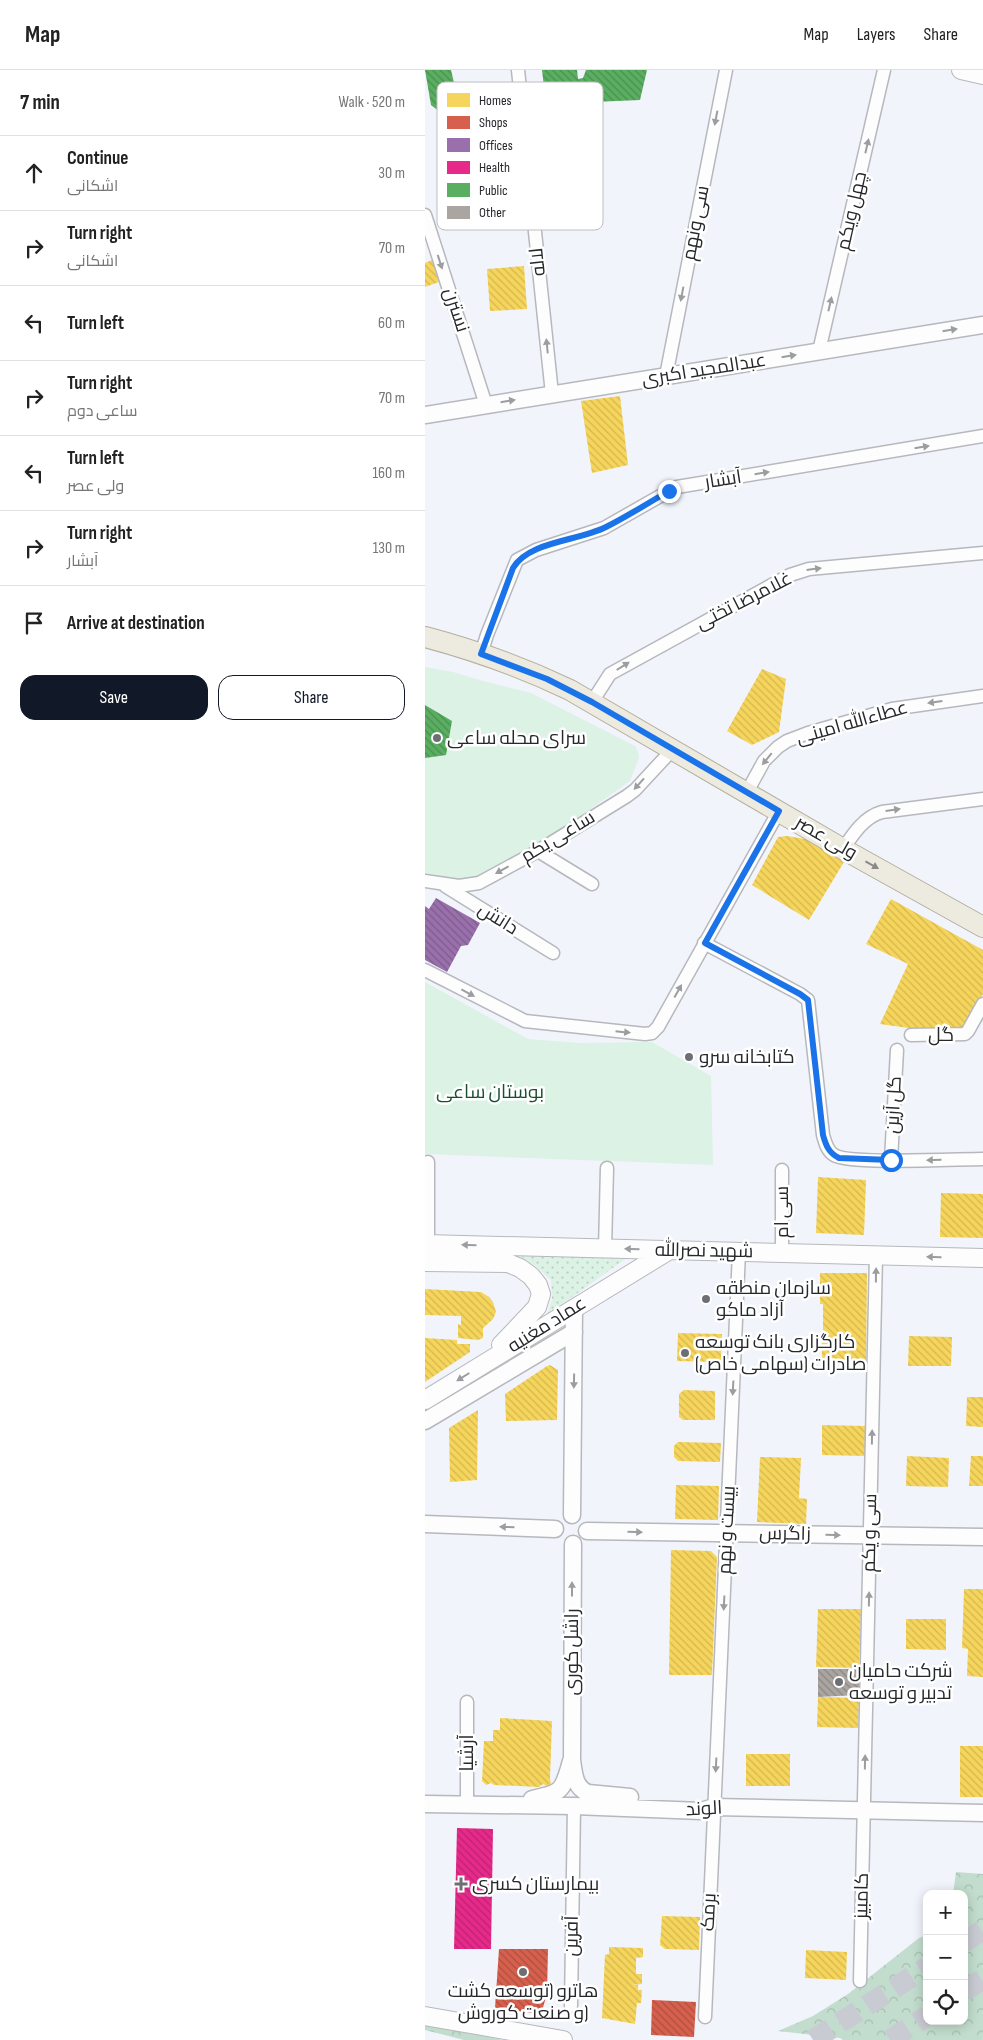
<!DOCTYPE html>
<meta charset="utf-8">
<style>
:root{--surface:#fff;--page:#f6f6f6;--text:#222;--muted:#767676;--line:#e0e0e0;--accent:#111827}
body{margin:0;font-family:"Sofia Sans Condensed",Cairo,sans-serif;background:var(--page);color:var(--text)}
.controls{position:absolute;right:15px;bottom:15px;display:grid;overflow:hidden;border-radius:10px;box-shadow:0 2px 12px #0003}
.controls button{width:45px;height:45px;display:grid;place-items:center;padding:0;border:0;border-bottom:1px solid var(--line);background:var(--surface);color:var(--text);font:25px sans-serif}
.stop{position:absolute;width:15px;height:15px;margin:-11px;border:4px solid #1a73e8;border-radius:50%;background:#fff}
.stop.end{background:#1a73e8;border-color:#fff;box-shadow:0 1px 5px #0008}
.list{margin:0;padding:0;list-style:none}
h2{display:flex;justify-content:space-between;align-items:center;height:65px;margin:0;padding:0 20px;font-size:21px}
h2 small{font-size:16px;font-weight:400;color:var(--muted)}
.list li{display:grid;grid-template-columns:32px 1fr auto;gap:15px;align-items:center;box-sizing:border-box;height:75px;padding:0 20px;border-top:1px solid var(--line)}
.list b{display:block;font-size:19px;white-space:nowrap}
.list p{margin:0;font-size:16px;white-space:nowrap;color:var(--muted)}
.list em{font-size:16px;font-style:normal;color:var(--muted)}
.actions{display:flex;gap:10px;padding:15px 20px}
.actions a{flex:1;padding:11px 0;border:1px solid var(--accent);border-radius:15px;text-align:center;font-size:18px;color:var(--accent)}
.actions .main{background:var(--accent);color:#fff}
.icon{flex:none;width:28px;height:28px;fill:none;stroke:currentColor;stroke-width:2;stroke-linecap:round;stroke-linejoin:round}
.map{position:relative;flex:none;width:558px;height:1970px;overflow:hidden}
header{display:flex;align-items:center;gap:30px;box-sizing:border-box;height:70px;padding:0 25px;background:var(--surface);border-bottom:1px solid var(--line)}
header strong{font-size:24px}
nav{display:flex;gap:28px;margin-inline-start:auto;font-size:18px}
main{display:flex}
aside{flex:1;background:var(--surface)}
.map>svg:first-child{display:block}
.grass{fill:url(#grass-dots)}
.forest{fill:url(#forest-crowns)}
.park{fill:#dbf2e5}
.homes{fill:url(#homes-back-hatch)}
.shops{fill:url(#shops-back-hatch)}
.offices{fill:url(#offices-back-hatch)}
.health{fill:url(#health-back-hatch)}
.public{fill:url(#public-back-hatch)}
.building{fill:url(#building-back-hatch)}
.lines{fill:none;stroke-linecap:round;stroke-linejoin:round}
.trunk-tunnel{stroke:#c9cbd2;stroke-width:21;stroke-dasharray:21 11;stroke-linecap:butt}
.minor-casing{stroke:#b6b8bd;stroke-width:15}
.tertiary-casing{stroke:#b6b8bd;stroke-width:19}
.secondary-casing{stroke:#b6b8bd;stroke-width:20}
.primary-casing{stroke:#b4af9e;stroke-width:22}
.minor{stroke:#fdfdfe;stroke-width:12}
.tertiary{stroke:#fdfdfe;stroke-width:16}
.secondary{stroke:#fdfdfe;stroke-width:18}
.primary{stroke:#edeae0;stroke-width:20}
.oneway{fill:#9c9da0}
.oneway2{fill:#8a8986}
.route{stroke:#1a73e8;stroke-width:6}
.poi-dot{fill:#6d6f74;stroke:#fff;stroke-width:2}
.labels{text-anchor:middle;dominant-baseline:central;stroke-width:5;stroke-linejoin:round;paint-order:stroke}
.street-label{font-size:19px;fill:#26282c;stroke:#fff}
.poi-label{font-size:19px;fill:#26282c;stroke:#fff;text-anchor:start}
.park-label{font-size:19px;fill:#184f2d;stroke:#fff}
.key{fill:#fff;stroke:#bebec0;stroke-width:1}
.key-label{font-size:14px;fill:#26282c}
</style>
<header>
<strong>Map</strong>
<nav><a>Map</a><a>Layers</a><a>Share</a></nav>
</header>
<main>
<aside>
<h2>7 min<small>Walk · 520 m</small></h2>
<ul class="list">
<li><svg class="icon" aria-label="ahead" viewBox="0 0 24 24"><path d="M12 20V5M6 11l6-6 6 6"/></svg><div><b>Continue</b><p>اشکانی</p></div><em>30 m</em></li>
<li><svg class="icon" aria-label="right" viewBox="0 0 24 24"><path d="M7 20v-9h11M14 6l5 5-5 5"/></svg><div><b>Turn right</b><p>اشکانی</p></div><em>70 m</em></li>
<li><svg class="icon" aria-label="left" viewBox="0 0 24 24"><path d="M17 20v-9H6M10 6l-5 5 5 5"/></svg><div><b>Turn left</b></div><em>60 m</em></li>
<li><svg class="icon" aria-label="right" viewBox="0 0 24 24"><path d="M7 20v-9h11M14 6l5 5-5 5"/></svg><div><b>Turn right</b><p>ساعی دوم</p></div><em>70 m</em></li>
<li><svg class="icon" aria-label="left" viewBox="0 0 24 24"><path d="M17 20v-9H6M10 6l-5 5 5 5"/></svg><div><b>Turn left</b><p>ولی عصر</p></div><em>160 m</em></li>
<li><svg class="icon" aria-label="right" viewBox="0 0 24 24"><path d="M7 20v-9h11M14 6l5 5-5 5"/></svg><div><b>Turn right</b><p>آبشار</p></div><em>130 m</em></li>
<li><svg class="icon" aria-label="arrive" viewBox="0 0 24 24"><path d="M6 21V4h12l-3 4 3 4H6"/></svg><div><b>Arrive at destination</b></div></li>
</ul>
<div class="actions"><a class="main">Save</a><a>Share</a></div>
</aside>
<div class="map">
<svg width="558" height="1970" viewBox="0 0 558 1970">
<defs>
<pattern id="grass-dots" width="8" height="8" patternUnits="userSpaceOnUse" patternTransform="scale(1.25)"><rect width="8" height="8" fill="#dbf2e5"/><path d="M2 2h.1M6 6h.1" fill="none" stroke="#bcd0c5" stroke-width="1.8" stroke-linecap="round"/></pattern>
<pattern id="forest-crowns" width="20" height="18" patternUnits="userSpaceOnUse" patternTransform="scale(1.25)"><rect width="20" height="18" fill="#c2ddcd"/><path d="M2 6a3 3 0 1 1 6 0M12 15a3 3 0 1 1 6 0" fill="none" stroke="#a7beb0"/></pattern>
<pattern id="homes-back-hatch" width="6" height="6" patternUnits="userSpaceOnUse" patternTransform="scale(1.25)"><rect width="6" height="6" fill="#f6d55c"/><path d="M-1 5l2 2M0 0l6 6M5-1l2 2" fill="none" stroke="#d3b750"/></pattern>
<pattern id="shops-back-hatch" width="6" height="6" patternUnits="userSpaceOnUse" patternTransform="scale(1.25)"><rect width="6" height="6" fill="#d6604d"/><path d="M-1 5l2 2M0 0l6 6M5-1l2 2" fill="none" stroke="#ad4f40"/></pattern>
<pattern id="offices-back-hatch" width="6" height="6" patternUnits="userSpaceOnUse" patternTransform="scale(1.25)"><rect width="6" height="6" fill="#9970ab"/><path d="M-1 5l2 2M0 0l6 6M5-1l2 2" fill="none" stroke="#7d5c8b"/></pattern>
<pattern id="health-back-hatch" width="6" height="6" patternUnits="userSpaceOnUse" patternTransform="scale(1.25)"><rect width="6" height="6" fill="#e7298a"/><path d="M-1 5l2 2M0 0l6 6M5-1l2 2" fill="none" stroke="#bb2371"/></pattern>
<pattern id="public-back-hatch" width="6" height="6" patternUnits="userSpaceOnUse" patternTransform="scale(1.25)"><rect width="6" height="6" fill="#5aae61"/><path d="M-1 5l2 2M0 0l6 6M5-1l2 2" fill="none" stroke="#4a8e50"/></pattern>
<pattern id="building-back-hatch" width="6" height="6" patternUnits="userSpaceOnUse" patternTransform="scale(1.25)"><rect width="6" height="6" fill="#aaa5a0"/><path d="M-1 5l2 2M0 0l6 6M5-1l2 2" fill="none" stroke="#8a8683"/></pattern>
</defs>
<rect width="100%" height="100%" fill="#f2f4fb"/>
<!-- grass -->
<path class="grass" d="M91,1183l115,2 -84,60 5,-16 -1,-19 -13,-12z"/>
<!-- forest -->
<path class="forest" d="M531,1802l27,2v166h-140l-3,-2 -62,-7 35,-15 35,-22 71,-56 8,-3v86h37v-127h-11z
M0,1953l78,17h-39l-39,-10z"/>
<!-- park -->
<path class="park" d="M0,597l28,5 30,9 48,12 104,53 3,6 1,6 -9,23 -96,68 -64,32 -45,-8z
M0,912l103,57 51,4 73,-1 59,34 2,89 -288,-11z"/>
<!-- homes -->
<path class="homes" d="M7,190l7,22 -14,5v-24z
M99,196l3,43 -37,2 -3,-42z
M195,326l8,69 -36,8 -11,-72z
M337,599l24,10 -7,53 -27,13 -25,-14z
M362,766l18,3 39,23 -35,58 -57,-35 26,-48z
M466,829l92,51v44l-20,35 -54,-1 -29,-4 28,-60 -42,-20z
M393,1107l48,3 -2,55 -48,-2z
M516,1123l42,1v44l-43,-1z
M395,1203h47l-1,92h-44v-26l4,-5 -3,-2v-28h-3z
M0,1219l56,3 8,5 4,5 3,10 -3,7 -10,9v10l-5,2 -20,-2v-14l3,1v-9l-36,-1z
M253,1263l44,1 -1,28 -44,-1z
M484,1266l43,1 -1,29h-43z
M0,1268l32,2v4h13v8l-45,30z
M125,1295l8,5 -1,50 -51,1 -1,-27 42,-28z
M259,1320l31,1v29h-32l-4,-3v-23z
M542,1327h16v30l-17,-1z
M53,1340l-1,70 -27,2 -1,-54z
M397,1355l44,1v30l-44,-1z
M253,1372l43,1 -1,19 -42,-1 -4,-4v-11z
M482,1386l42,2 -1,29 -42,-1z
M546,1386h12v30h-14z
M335,1387l41,1 -2,40 8,1 -1,25 -49,-2z
M251,1415l43,1 -1,34 -43,-1z
M246,1480l40,1 6,6 -5,118h-43z
M539,1519h19v88l-16,-1 1,-27 -6,-1z
M393,1539h43l-2,59 -43,-1z
M481,1549h40v31l-40,-1z
M393,1627l41,1 -1,30 -41,-1z
M75,1648l52,3 -2,58 1,4 -4,3 -4,-2 -4,3 -45,-2 -3,-2 -5,2 -4,-4 2,-40h9v-11h7z
M535,1676h23v51h-23z
M321,1684h44v32h-44z
M237,1846l38,1 -1,33 -34,-1 -5,-4z
M184,1877l34,1v9l-7,1v16h6v10l-10,1h6v5h4l-1,13h-4l-2,21 -33,-6 3,-63 4,-1z
M381,1880l41,2 -1,28 -41,-2z"/>
<!-- shops -->
<path class="shops" d="M74,1879h49l-1,45 -6,20 -46,-6z
M227,1930l44,2 -2,35 -43,-2z"/>
<!-- offices -->
<path class="offices" d="M11,828l44,25 -12,22 -7,1 -14,26 -22,-12v-54l4,3z"/>
<!-- health -->
<path class="health" d="M32,1758l36,1 -2,120h-37z"/>
<!-- public -->
<path class="public" d="M0,0h26l5,21 50,-6 4,25 -60,10 -19,-15z
M117,0h35l1,9 5,-1 3,-8h61l-7,30 -94,4z
M0,635l27,16 -6,34 -21,3z"/>
<!-- building -->
<path class="building" d="M393,1599h42l-1,26 -41,2z"/>
<g class="lines">
<!-- trunk-tunnel -->
<path class="trunk-tunnel" d="M539,1872l19,-12
M539,1921l19,-12
M388,1970l114,-73
M465,1970l37,-24"/>
<!-- minor casing -->
<g class="minor-casing">
<path id="minor" d="M93,0l34,324
M0,145l61,190
M394,281l65,-281
M241,306l60,-306
M56,584l6,-19 30,-75 19,-10 68,-22 65,-37 8,-4 306,-51
M167,632l18,-28 180,-99 19,-6 174,-16
M322,722l17,-31 14,-14 9,-6 21,-8 84,-24 91,-13
M418,779c10,-15 21,-32 39,-37l101,-13
M113,781l54,33
M0,811l34,5 20,-3 59,-32 89,-55 8,-6 38,-41
M20,816l108,67
M279,873l96,51 8,6 15,135c2,7 4,16 11,20 15,10 124,4 149,4
M0,900l100,51 120,13 7,-1 6,-6 121,-216
M486,965l54,-1 3,-3 15,-27
M466,1090l6,-110
M3,1092v83
M357,1100v83
M180,1179l2,-81
M42,1734v-102
M435,1911l16,-726
M146,1936l3,-200
M280,1947l34,-765"/>
</g>
<!-- tertiary casing -->
<g class="tertiary-casing">
<path id="tertiary" d="M0,345l558,-90
M0,1351l149,-89
M147,1445l2,-207
M0,1454l130,5
M162,1461l396,6
M148,1474l-1,216c2,13 2,27 16,33l42,4
M107,1729c30,-6 31,-8 39,-38
M0,1734l149,2 127,5 13,-4 269,6"/>
</g>
<!-- secondary casing -->
<g class="secondary-casing">
<path id="secondary" d="M536,0l22,5
M0,1174l558,14
M0,1192l83,1 12,5 11,8 7,9 3,9 -4,13 -36,38
M0,1330l243,-149
M0,1946l138,24"/>
</g>
<!-- primary casing -->
<g class="primary-casing">
<path id="primary" d="M0,567c49,13 99,31 145,53l273,159 140,78"/>
</g>
<!-- minor -->
<use href="#minor" class="minor"/>
<!-- tertiary -->
<use href="#tertiary" class="tertiary"/>
<!-- secondary -->
<use href="#secondary" class="secondary"/>
<!-- primary -->
<use href="#primary" class="primary"/>
</g>
<!-- one-way arrows -->
<defs><path id="oneway-solid" d="M-6-.8H1V-3.2L6.5 0L1 3.2V.8H-6Z" transform="scale(1.25)"/></defs>
<g class="oneway">
<use href="#oneway-solid" transform="translate(291 48) rotate(101)"/>
<use href="#oneway-solid" transform="translate(442 76) rotate(-77)"/>
<use href="#oneway-solid" transform="translate(15 192) rotate(72)"/>
<use href="#oneway-solid" transform="translate(257 224) rotate(101)"/>
<use href="#oneway-solid" transform="translate(405 234) rotate(-77)"/>
<use href="#oneway-solid" transform="translate(525 260) rotate(-9)"/>
<use href="#oneway-solid" transform="translate(122 276) rotate(-96)"/>
<use href="#oneway-solid" transform="translate(364 286) rotate(-9)"/>
<use href="#oneway-solid" transform="translate(83 331) rotate(-9)"/>
<use href="#oneway-solid" transform="translate(497 377) rotate(-9)"/>
<use href="#oneway-solid" transform="translate(337 403) rotate(-9)"/>
<use href="#oneway-solid" transform="translate(389 499) rotate(-7)"/>
<use href="#oneway-solid" transform="translate(198 596) rotate(-32)"/>
<use href="#oneway-solid" transform="translate(510 632) rotate(172)"/>
<use href="#oneway-solid" transform="translate(342 689) rotate(129)"/>
<use href="#oneway-solid" transform="translate(214 714) rotate(132)"/>
<use href="#oneway-solid" transform="translate(468 740) rotate(-8)"/>
<use href="#oneway-solid" transform="translate(77 800) rotate(151)"/>
<use href="#oneway-solid" transform="translate(253 921) rotate(-61)"/>
<use href="#oneway-solid" transform="translate(43 923) rotate(28)"/>
<use href="#oneway-solid" transform="translate(198 962) rotate(6)"/>
<use href="#oneway-solid" transform="translate(509 1090) rotate(179)"/>
<use href="#oneway-solid" transform="translate(44 1175) rotate(-179)"/>
<use href="#oneway-solid" transform="translate(207 1179) rotate(-179)"/>
<use href="#oneway-solid" transform="translate(509 1187) rotate(-179)"/>
<use href="#oneway-solid" transform="translate(451 1205) rotate(-89)"/>
<use href="#oneway-solid" transform="translate(38 1307) rotate(148)"/>
<use href="#oneway-solid" transform="translate(149 1311) rotate(91)"/>
<use href="#oneway-solid" transform="translate(308 1318) rotate(93)"/>
<use href="#oneway-solid" transform="translate(447 1367) rotate(-89)"/>
<use href="#oneway-solid" transform="translate(82 1457) rotate(-178)"/>
<use href="#oneway-solid" transform="translate(210 1462) rotate(1)"/>
<use href="#oneway-solid" transform="translate(408 1465) rotate(1)"/>
<use href="#oneway-solid" transform="translate(147 1519) rotate(-90)"/>
<use href="#oneway-solid" transform="translate(444 1529) rotate(-89)"/>
<use href="#oneway-solid" transform="translate(299 1533) rotate(93)"/>
<use href="#oneway-solid" transform="translate(440 1692) rotate(-89)"/>
<use href="#oneway-solid" transform="translate(291 1695) rotate(93)"/>
</g>
<use class="oneway2" href="#oneway-solid" transform="translate(447 795) rotate(29)"/>
<g class="lines">
<!-- route -->
<path class="route" d="M244,421c-21,12 -41,25 -63,36 -27,14 -77,14 -93,41l-32,86 66,25 45,23 187,109 -74,132 95,51 8,6 15,135c3,11 6,18 16,23l52,2"/>
</g>
<!-- markers -->
<g class="poi-dot">
<circle cx="12" cy="668" r="5"/>
<circle cx="264" cy="987" r="5"/>
<circle cx="281" cy="1229" r="5"/>
<circle cx="260" cy="1283" r="5"/>
<circle cx="414" cy="1612" r="5"/>
<path d="M33.5 1806.5h5v5h5v5h-5v5h-5v-5h-5v-5h5z"/>
<circle cx="98" cy="1902" r="5"/>
</g>
<g class="labels">
<!-- street labels -->
<g class="street-label">
<text transform="translate(427 141) rotate(-77)">چهل ویکم</text>
<text transform="translate(271 153) rotate(-79)">سی ونهم</text>
<text transform="translate(113 192) rotate(-96)">لاله</text>
<text transform="translate(31 240) rotate(72)">نسترن</text>
<text transform="translate(279 300) rotate(-9)">عبدالمجید اکبری</text>
<text transform="translate(298 410) rotate(-9)">آبشار</text>
<text transform="translate(319 531) rotate(-27)">غلامرضا تختی</text>
<text transform="translate(427 653) rotate(-16)">عطاءالله امینی</text>
<text transform="translate(133 767) rotate(-31)">ساعی یکم</text>
<text transform="translate(401 768) rotate(30)">ولی عصر</text>
<text transform="translate(73 849) rotate(32)">دانش</text>
<text x="516" y="965">گل</text>
<text transform="translate(469 1035) rotate(-87)">گل آزین</text>
<text transform="translate(357 1142) rotate(-90)">سی ام</text>
<text transform="translate(279 1181) rotate(1)">شهید نصرالله</text>
<text transform="translate(122 1255) rotate(-32)">عماد مغنیه</text>
<text transform="translate(302 1460) rotate(-87)">بیست و نهم</text>
<text transform="translate(445 1463) rotate(-89)">سی و یکم</text>
<text transform="translate(360 1464) rotate(1)">زاگرس</text>
<text transform="translate(147 1582) rotate(-90)">راشل کوری</text>
<text transform="translate(42 1683) rotate(-90)">آرشیا</text>
<text transform="translate(279 1739) rotate(-3)">الوند</text>
<text transform="translate(437 1826) rotate(-89)">کامبیز</text>
<text transform="translate(284 1842) rotate(-87)">برمک</text>
<text transform="translate(147 1866) rotate(-89)">آفرین</text>
</g>
<!-- poi labels -->
<g class="poi-label">
<text x="22" y="668">سرای محله ساعی</text>
<text x="274" y="987">کتابخانه سرو</text>
<text x="291" y="1218">سازمان منطقه<tspan x="291" dy="22">آزاد ماکو</tspan></text>
<text x="270" y="1272">کارگزاری بانک توسعه<tspan x="270" dy="22">صادرات (سهامی خاص)</tspan></text>
<text x="424" y="1601">شرکت حامیان<tspan x="424" dy="22">تدبیر و توسعه</tspan></text>
<text x="47" y="1814">بیمارستان کسری</text>
<text x="98" y="1921" text-anchor="middle">هاترو (توسعه کشت<tspan x="98" dy="22">و صنعت کوروش)</tspan></text>
</g>
<!-- park labels -->
<g class="park-label">
<text x="65" y="1022">بوستان ساعی</text>
</g>
</g>
<!-- legend -->
<rect x="12" y="12" width="166" height="148" rx="8" class="key"/>
<rect x="22" y="23" width="23" height="14" fill="#f6d55c"/>
<rect x="22" y="46" width="23" height="13" fill="#d6604d"/>
<rect x="22" y="68" width="23" height="14" fill="#9970ab"/>
<rect x="22" y="91" width="23" height="13" fill="#e7298a"/>
<rect x="22" y="113" width="23" height="14" fill="#5aae61"/>
<rect x="22" y="136" width="23" height="13" fill="#aaa5a0"/>
<g class="key-label">
<text x="54" y="35">Homes</text>
<text x="54" y="57">Shops</text>
<text x="54" y="80">Offices</text>
<text x="54" y="102">Health</text>
<text x="54" y="125">Public</text>
<text x="54" y="147">Other</text>
</g>
</svg>
<div class="controls">
<button>+</button>
<button>−</button>
<button><svg class="icon" aria-label="locate" viewBox="0 0 24 24"><circle cx="12" cy="12" r="6"/><path d="M12 2v4M12 18v4M2 12h4M18 12h4"/></svg></button>
</div>
<div class="stop" style="left:466px;top:1090px"></div>
<div class="stop end" style="left:244px;top:421px"></div>
</div>
</main>
